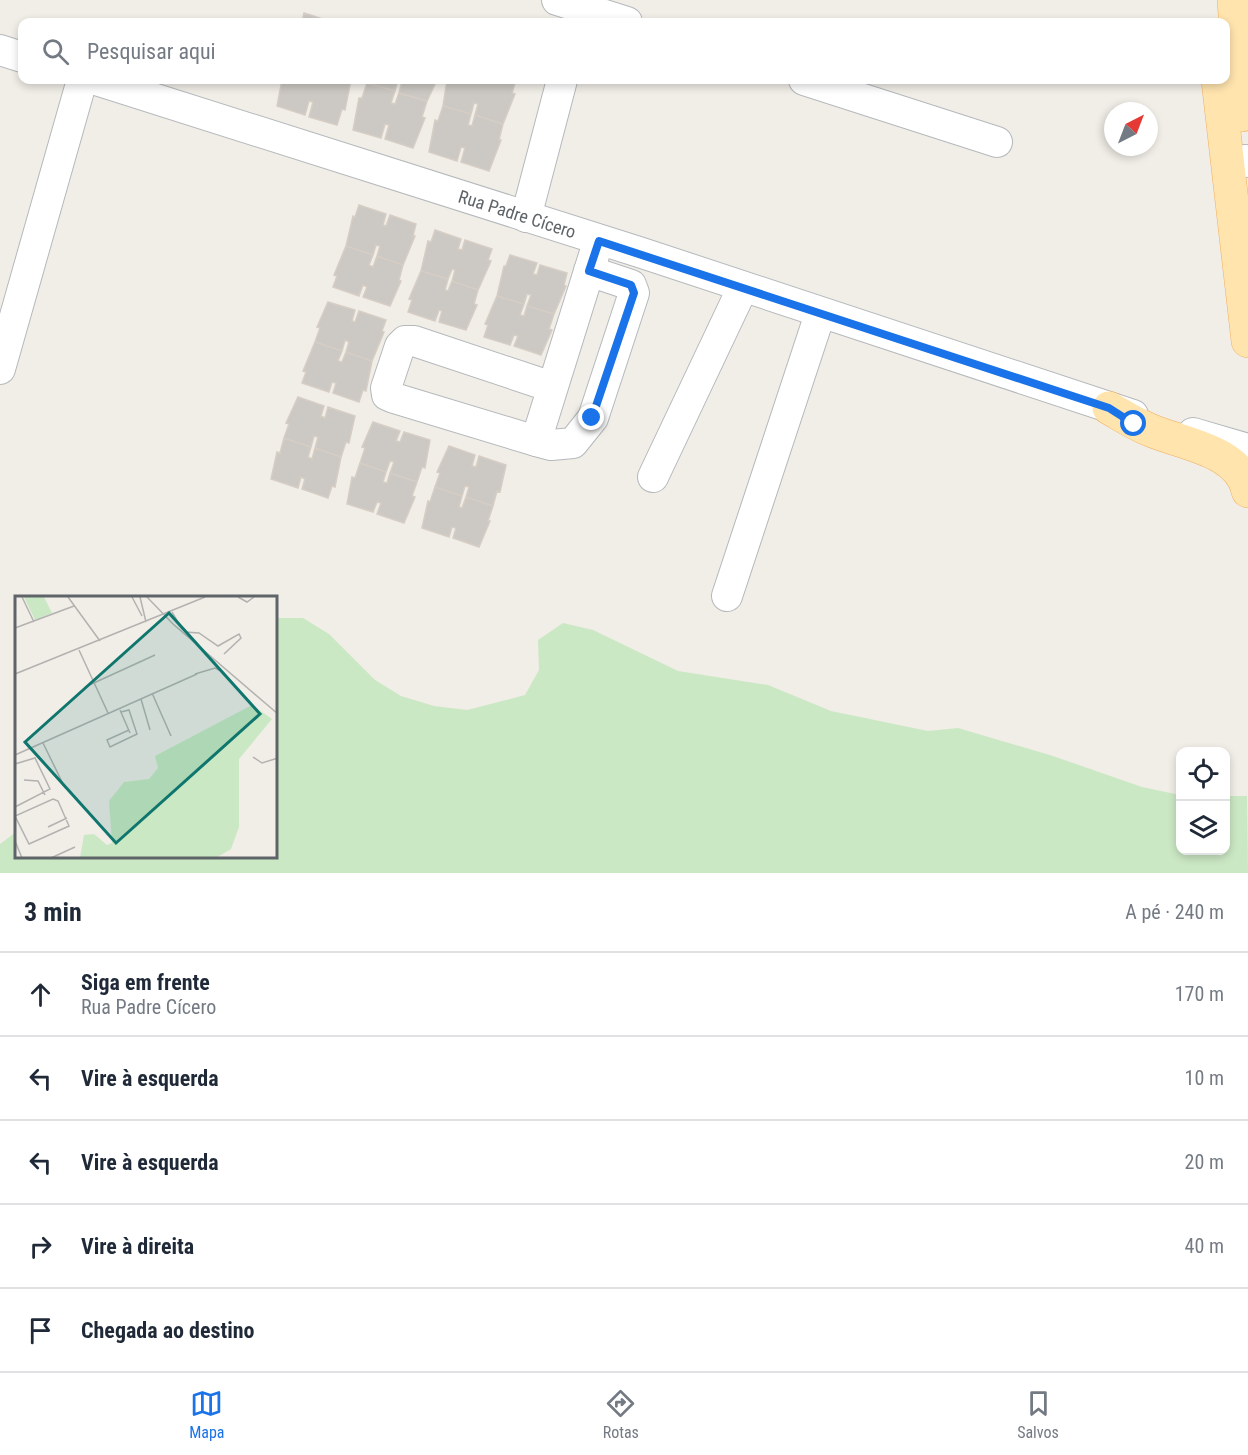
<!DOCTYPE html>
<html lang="pt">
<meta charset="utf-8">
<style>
:root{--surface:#fff;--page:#f6f6f7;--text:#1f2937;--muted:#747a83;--line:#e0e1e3;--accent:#1a73e8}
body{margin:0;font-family:"Roboto Condensed",sans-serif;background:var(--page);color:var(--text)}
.controls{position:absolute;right:18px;bottom:18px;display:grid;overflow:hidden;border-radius:12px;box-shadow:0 3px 9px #0003}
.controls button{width:54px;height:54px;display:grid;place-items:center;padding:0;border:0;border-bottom:2px solid var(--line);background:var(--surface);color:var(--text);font:30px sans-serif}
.compass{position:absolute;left:1104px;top:102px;width:54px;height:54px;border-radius:50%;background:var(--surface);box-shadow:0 3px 9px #0003;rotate:42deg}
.stop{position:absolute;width:18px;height:18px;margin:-14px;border:4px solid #1a73e8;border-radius:50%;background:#fff}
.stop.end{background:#1a73e8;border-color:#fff;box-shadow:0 2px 6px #0008}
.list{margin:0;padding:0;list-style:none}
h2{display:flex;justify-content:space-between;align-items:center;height:78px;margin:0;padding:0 24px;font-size:26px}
h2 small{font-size:20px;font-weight:400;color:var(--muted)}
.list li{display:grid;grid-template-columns:39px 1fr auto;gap:18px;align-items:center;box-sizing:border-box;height:84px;padding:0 24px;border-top:2px solid var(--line)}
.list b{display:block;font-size:22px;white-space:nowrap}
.list p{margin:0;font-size:20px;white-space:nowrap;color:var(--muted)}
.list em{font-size:20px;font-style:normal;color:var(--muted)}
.icon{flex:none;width:33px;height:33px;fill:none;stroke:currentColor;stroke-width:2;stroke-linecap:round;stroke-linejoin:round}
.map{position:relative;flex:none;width:1248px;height:873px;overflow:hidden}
.search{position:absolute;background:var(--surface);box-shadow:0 3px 9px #0003;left:18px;right:18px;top:18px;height:66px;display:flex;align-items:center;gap:15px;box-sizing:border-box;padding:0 21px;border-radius:12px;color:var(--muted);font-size:22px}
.sheet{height:498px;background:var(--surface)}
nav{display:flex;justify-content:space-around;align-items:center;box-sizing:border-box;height:84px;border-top:2px solid var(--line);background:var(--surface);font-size:16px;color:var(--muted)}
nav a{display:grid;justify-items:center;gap:3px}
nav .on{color:var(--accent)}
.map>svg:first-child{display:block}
.green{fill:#cbe8c4}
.building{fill:#ccc8c3;stroke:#d6cec5;stroke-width:1.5}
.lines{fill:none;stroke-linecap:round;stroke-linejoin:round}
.minor-casing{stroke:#b5b9bc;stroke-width:32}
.major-casing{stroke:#f2af5f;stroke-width:34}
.minor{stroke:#fff;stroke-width:30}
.major{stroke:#ffe4ae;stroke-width:33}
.route{stroke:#1a73e8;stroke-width:8}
.labels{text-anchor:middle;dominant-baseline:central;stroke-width:4.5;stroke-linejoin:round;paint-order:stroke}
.street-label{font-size:18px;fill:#5f6468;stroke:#fff}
.inset-road{fill:none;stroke:#b3b2b0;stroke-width:1.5}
.view{fill:#0f766e;fill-opacity:0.15;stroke:#0f766e;stroke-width:3}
.inset-edge{fill:none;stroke:#5f6468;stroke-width:3}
</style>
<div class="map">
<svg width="1248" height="873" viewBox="0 0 1248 873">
<rect width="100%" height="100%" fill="#f1ede7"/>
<!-- green -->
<path class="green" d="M276,618h27l26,16 46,46 26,16 33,10 33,4 58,-15 14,-25 -1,-30 25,-17 30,7 85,41 90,14 63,26 97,20 30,-3 95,28 89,31 38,8v55h46v-54h21l1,77h-1248v-29l16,-12v24h260z"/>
<!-- building -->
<path class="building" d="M304,13l28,9h-30z
M282,80h69l-6,30 -3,-1 -5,16 -28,-8 4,-15 -4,-1 -4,14 -28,-9z
M367,80h70l-10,21 -28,-8 3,-12 -4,-1 -3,11 -28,-8z
M447,80h34l-1,2 4,1 2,-3h30l-4,13 3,1 -12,30 -28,-9 3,-11 -4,-1 -3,11 -28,-8z
M367,83l28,8 -4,12 4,1 4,-11 28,8 -5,16 3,1 -12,30 -28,-9 4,-14 -4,-1 -4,14 -28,-8 6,-32h3z
M443,106l28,8 -3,11 4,1 3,-11 28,9 -4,16h2l-12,31 -28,-9 4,-14 -4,-1 -4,14 -28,-9 6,-32 3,1z
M359,205l27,9 -3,11 3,1 4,-11 26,9 -3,12h2l-12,29 -26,-9 3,-10 -4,-1 -3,10 -27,-9 7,-30 2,1z
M435,230l26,9 -3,10 4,1 3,-10 27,9 -4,11 3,1 -13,29 -26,-9 3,-11 -3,-1 -4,10 -27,-8 7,-30 3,1z
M346,246l27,9 -4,10 4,2 4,-11 26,9 -4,15 2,1 -11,25 -27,-9 4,-10 -4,-2 -4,11 -26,-9 4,-11 -3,-1z
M510,255l27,8 -4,11 4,1 3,-10 27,8 -3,12 2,1 -12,28 -27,-8 4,-11 -4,-1 -3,10 -27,-8 7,-30h2z
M421,271l27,8 -3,11 3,1 4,-10 26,9 -4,14 3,1 -11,25 -27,-8 3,-11 -3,-1 -4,11 -27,-9 4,-12 -3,-1z
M497,296l27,8 -4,11 4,1 3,-10 27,8 -5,15 3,1 -11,25 -27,-9 4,-10 -4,-1 -4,10 -26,-8 4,-12 -3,-1z
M328,302l27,8 -3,11 3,1 4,-11 27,9 -4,11 2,1 -12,29 -26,-9 3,-10 -4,-2 -3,11 -27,-9 5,-14 -3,-1z
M315,342l27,9 -4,10 4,1 4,-10 26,9 -6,30 -3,-1 -4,12 -26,-9 3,-10 -4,-1 -3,10 -27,-9 4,-11 -3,-1z
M298,397l26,9 -3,10 4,2 3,-11 27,9 -6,27 -3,-1 -5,15 -26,-9 3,-11 -4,-1 -3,11 -27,-9 5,-14 -3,-1z
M373,422l27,9 -4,10 4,1 4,-10 26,8 -5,28 -3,-1 -5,15 -27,-9 4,-11 -4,-1 -4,11 -26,-9 5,-15 -3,-1z
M284,438l27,9 -3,10 4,2 3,-11 26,9 -6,30 -3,-1 -4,12 -26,-9 3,-10 -4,-2 -3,11 -27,-9 6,-27 3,1z
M449,446l26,9 -3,11 4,1 3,-11 27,9 -6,27 -3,-1 -4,15 -27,-9 3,-10 -4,-1 -3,10 -27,-9 5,-14 -3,-1z
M360,463l26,9 -3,10 4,1 3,-10 27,9 -5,14 3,1 -11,26 -27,-9 4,-11 -4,-1 -4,10 -26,-8 5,-27 3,1z
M435,487l27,9 -3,11 3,1 4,-11 27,9 -5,15h2l-11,26 -26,-9 3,-10 -4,-1 -3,10 -27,-9 6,-27 2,1z"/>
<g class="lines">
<!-- minor casing -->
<g class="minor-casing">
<g id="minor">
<path d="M557,0l70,22"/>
<path d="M0,50l22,7"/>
<path id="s1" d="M96,80l543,172 494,163"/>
<path d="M804,80l193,62"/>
<path d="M1245,160l3,2"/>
<path d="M526,217l36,-137"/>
<path d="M0,369l82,-289"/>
<path d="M552,387l-138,-46h-9l-5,5 -14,42 1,7 7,3 142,43 15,4 22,-2 20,-25 41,-125 -3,-8 -42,-14"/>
<path d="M1193,433l55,16"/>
<path d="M536,441l59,-189"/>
<path d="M653,477l90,-190"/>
<path d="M727,596l93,-282"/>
</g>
</g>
<!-- major casing -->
<g class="major-casing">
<path id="major" d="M1234,0l8,115
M1218,80l30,261
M1109,408c14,8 26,16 41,22 32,14 90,20 98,61"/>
</g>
<!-- minor -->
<use href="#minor" class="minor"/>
<!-- major -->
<use href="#major" class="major"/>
</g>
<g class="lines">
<!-- route -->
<path class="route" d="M592,418l42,-125 -3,-8 -42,-14 10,-30 510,167 25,16"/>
</g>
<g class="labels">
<!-- street labels -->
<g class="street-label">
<text stroke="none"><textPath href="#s1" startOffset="442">Rua Padre Cícero</textPath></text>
</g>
</g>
<!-- overview -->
<g transform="translate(15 596)">
<rect width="262" height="262" fill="#f1ede7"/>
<path d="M9,1h20l8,16 -17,7zM237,109l20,14 -33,40v68l-8,22 -15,9h-136l4,-23 10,-1 13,11 5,-2 -3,-42 15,-19 25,-3 9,-11 -3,-12z" fill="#cbe8c4"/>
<path class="inset-road" d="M7,1l12,25M53,1l32,44M117,1l10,19M125,1l6,25M132,1l26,27 105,90M223,1l9,5 7,-5M157,16l10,17M0,32l59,-22M170,36l14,1 19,13 21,-12 2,4 -17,16M64,54l29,63M0,78l190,-77M180,78l20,-6 8,4M70,91l70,-32M137,97l19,43M126,103l9,31M105,114l10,23M106,116l8,-2 8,24 -27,13 -3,-7 22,-10M28,147l22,45M0,159l182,-81M238,161l9,6 16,-5M0,168l20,-6 15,31 -35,18M9,184l14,1 7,14M38,203l5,2 11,25 -40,18 -14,-28zM33,231l19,-9M0,245l7,17M36,262l24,-11"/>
<path class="view" d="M154,17l91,101 -144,129 -91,-101z"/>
<rect width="262" height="262" class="inset-edge"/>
</g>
</svg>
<div class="controls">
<button><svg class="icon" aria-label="locate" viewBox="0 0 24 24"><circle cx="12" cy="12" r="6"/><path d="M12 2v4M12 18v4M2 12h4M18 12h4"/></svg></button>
<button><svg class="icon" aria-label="layers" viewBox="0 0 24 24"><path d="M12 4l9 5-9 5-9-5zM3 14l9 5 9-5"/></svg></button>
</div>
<svg class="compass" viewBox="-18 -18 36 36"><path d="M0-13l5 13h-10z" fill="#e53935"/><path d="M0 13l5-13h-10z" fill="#747a83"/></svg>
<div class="stop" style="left:1134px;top:424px"></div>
<div class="stop end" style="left:592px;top:418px"></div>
<div class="search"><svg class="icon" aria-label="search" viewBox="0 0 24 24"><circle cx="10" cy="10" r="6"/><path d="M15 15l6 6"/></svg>Pesquisar aqui</div>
</div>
<section class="sheet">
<h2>3 min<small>A pé · 240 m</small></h2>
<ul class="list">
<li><svg class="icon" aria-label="ahead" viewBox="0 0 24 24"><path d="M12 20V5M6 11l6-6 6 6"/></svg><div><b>Siga em frente</b><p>Rua Padre Cícero</p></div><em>170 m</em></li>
<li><svg class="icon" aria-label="left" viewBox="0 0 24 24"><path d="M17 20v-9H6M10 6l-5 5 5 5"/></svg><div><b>Vire à esquerda</b></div><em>10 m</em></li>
<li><svg class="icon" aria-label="left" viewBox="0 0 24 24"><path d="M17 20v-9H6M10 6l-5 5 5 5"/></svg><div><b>Vire à esquerda</b></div><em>20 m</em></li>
<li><svg class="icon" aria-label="right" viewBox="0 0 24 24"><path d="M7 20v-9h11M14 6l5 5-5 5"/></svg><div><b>Vire à direita</b></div><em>40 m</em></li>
<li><svg class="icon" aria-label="arrive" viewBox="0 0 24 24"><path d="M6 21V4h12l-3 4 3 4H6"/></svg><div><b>Chegada ao destino</b></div></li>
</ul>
</section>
<nav>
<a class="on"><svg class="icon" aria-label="map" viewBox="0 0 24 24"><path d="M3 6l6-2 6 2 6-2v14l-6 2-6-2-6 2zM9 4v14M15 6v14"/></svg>Mapa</a>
<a><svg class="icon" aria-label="directions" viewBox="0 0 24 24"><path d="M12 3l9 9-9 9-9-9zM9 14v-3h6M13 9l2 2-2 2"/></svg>Rotas</a>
<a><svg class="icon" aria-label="saved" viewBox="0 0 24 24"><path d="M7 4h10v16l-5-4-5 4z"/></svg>Salvos</a>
</nav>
